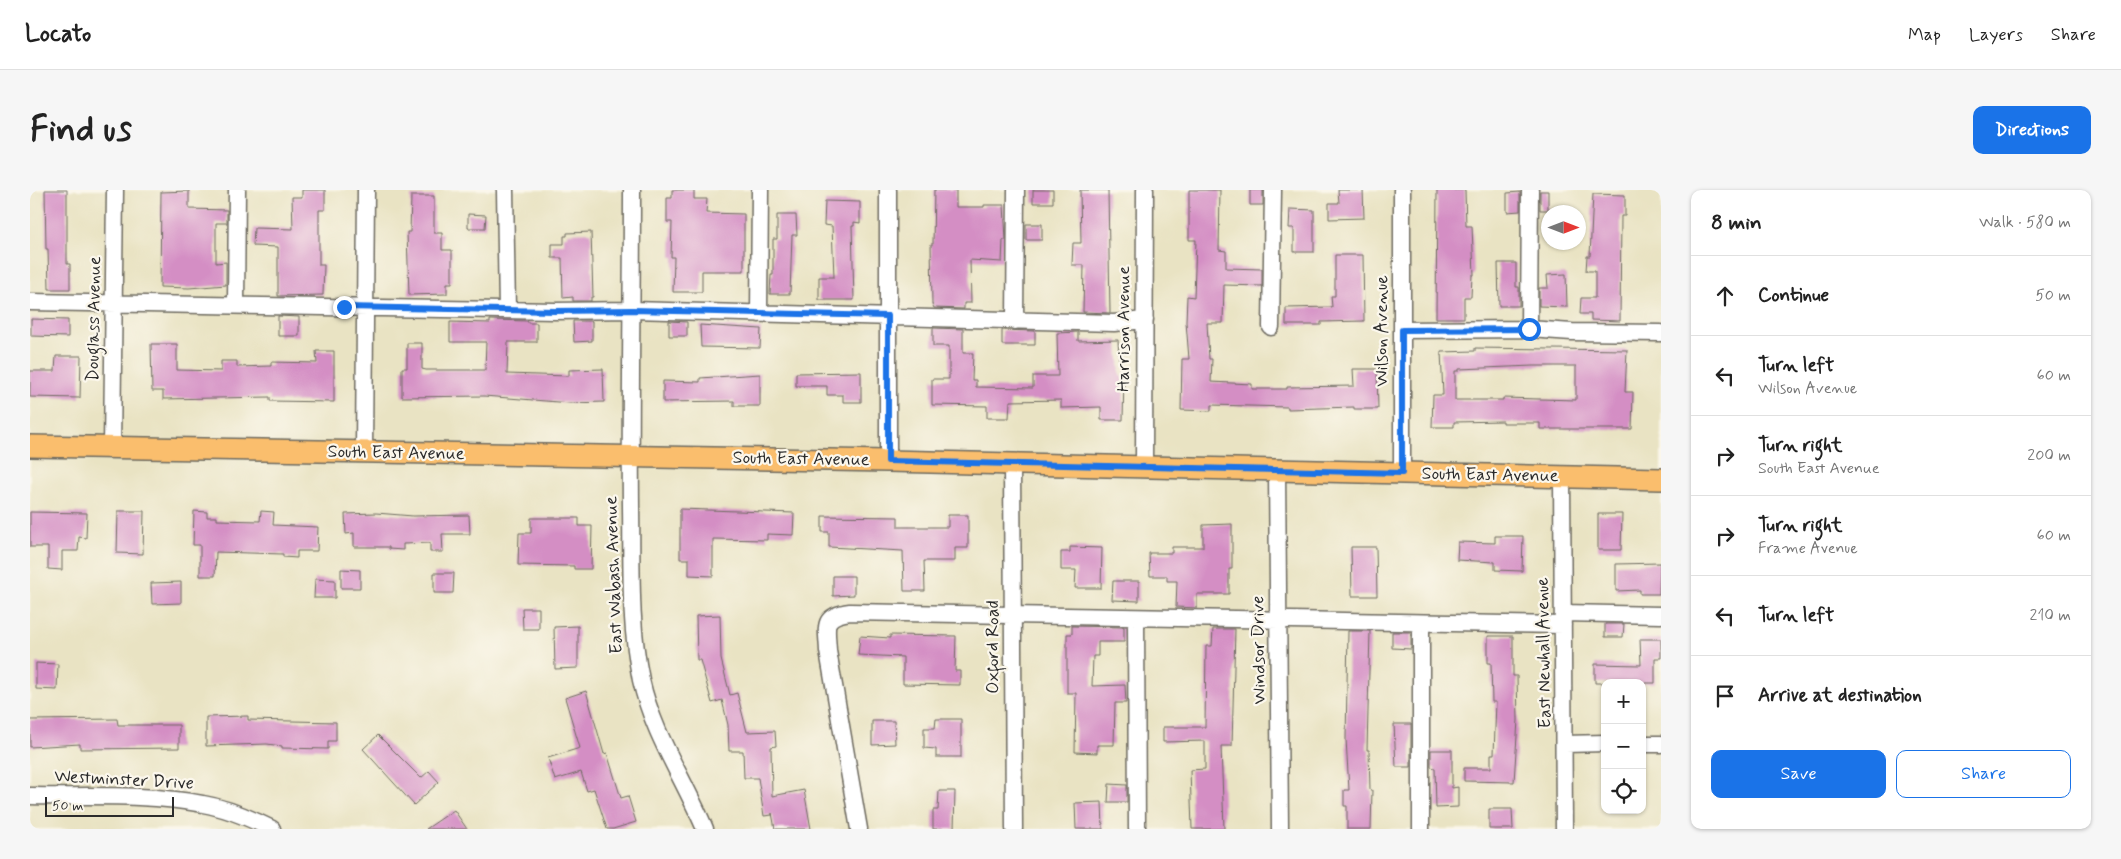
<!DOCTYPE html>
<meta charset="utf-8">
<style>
:root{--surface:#fff;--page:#f6f6f6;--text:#222;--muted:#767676;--line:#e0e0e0;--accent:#1a73e8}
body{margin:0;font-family:Mynerve,sans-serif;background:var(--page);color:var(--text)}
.controls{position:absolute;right:15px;bottom:15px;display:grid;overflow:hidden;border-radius:10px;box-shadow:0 1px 4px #0004}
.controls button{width:45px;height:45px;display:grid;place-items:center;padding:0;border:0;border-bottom:1px solid var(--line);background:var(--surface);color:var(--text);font:25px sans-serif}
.compass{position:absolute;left:1511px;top:15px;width:45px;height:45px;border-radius:50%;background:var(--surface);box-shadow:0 1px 4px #0004;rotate:90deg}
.scale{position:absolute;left:15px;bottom:12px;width:129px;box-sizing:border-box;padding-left:5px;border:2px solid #2b2b2b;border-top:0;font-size:14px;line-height:18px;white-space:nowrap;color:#2b2b2b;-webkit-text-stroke:4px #fbf7ec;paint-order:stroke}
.stop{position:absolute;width:15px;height:15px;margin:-11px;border:4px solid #1a73e8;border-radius:50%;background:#fff}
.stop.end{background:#1a73e8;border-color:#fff;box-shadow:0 1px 5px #0008}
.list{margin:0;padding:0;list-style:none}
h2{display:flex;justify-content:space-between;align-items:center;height:65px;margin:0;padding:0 20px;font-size:21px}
h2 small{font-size:16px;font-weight:400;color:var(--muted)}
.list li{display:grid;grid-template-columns:32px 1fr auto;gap:15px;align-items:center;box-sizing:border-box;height:80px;padding:0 20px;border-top:1px solid var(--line)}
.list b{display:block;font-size:19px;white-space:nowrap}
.list p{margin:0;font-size:16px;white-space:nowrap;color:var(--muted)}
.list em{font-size:16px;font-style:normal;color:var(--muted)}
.actions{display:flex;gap:10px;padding:15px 20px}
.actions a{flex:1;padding:11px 0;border:1px solid var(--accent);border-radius:10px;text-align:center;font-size:18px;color:var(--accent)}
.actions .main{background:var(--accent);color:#fff}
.icon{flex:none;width:28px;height:28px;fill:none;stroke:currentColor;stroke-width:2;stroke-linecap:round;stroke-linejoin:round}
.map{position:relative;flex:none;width:1631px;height:639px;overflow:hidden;border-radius:10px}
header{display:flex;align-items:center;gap:30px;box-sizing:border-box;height:70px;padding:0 25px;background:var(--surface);border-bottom:1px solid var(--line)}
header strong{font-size:24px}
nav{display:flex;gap:28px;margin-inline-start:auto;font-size:18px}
.intro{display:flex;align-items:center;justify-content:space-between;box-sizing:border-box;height:120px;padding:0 30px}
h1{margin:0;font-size:35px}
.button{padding:12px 22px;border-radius:10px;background:var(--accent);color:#fff;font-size:18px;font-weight:700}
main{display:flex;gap:30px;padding:0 30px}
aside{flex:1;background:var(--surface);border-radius:10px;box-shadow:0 1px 4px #0004}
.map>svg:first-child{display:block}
.building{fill:#d48ec4;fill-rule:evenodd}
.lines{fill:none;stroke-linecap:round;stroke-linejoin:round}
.minor-casing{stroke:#6e6b60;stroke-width:19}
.major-casing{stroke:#6e6b60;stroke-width:24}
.minor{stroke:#fff;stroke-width:16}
.major{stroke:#fabe6d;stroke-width:21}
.route{stroke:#1a73e8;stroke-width:6}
.labels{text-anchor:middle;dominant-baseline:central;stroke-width:4.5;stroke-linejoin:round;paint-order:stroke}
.street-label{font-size:18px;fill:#2b2b2b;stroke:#fbf7ec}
</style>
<header>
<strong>Locato</strong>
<nav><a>Map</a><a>Layers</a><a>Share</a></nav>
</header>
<div class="intro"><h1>Find us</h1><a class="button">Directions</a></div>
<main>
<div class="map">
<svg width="1631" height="639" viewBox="0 0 1631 639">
<rect width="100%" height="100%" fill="#fbf7ec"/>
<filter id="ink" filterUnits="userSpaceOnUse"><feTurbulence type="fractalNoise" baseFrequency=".02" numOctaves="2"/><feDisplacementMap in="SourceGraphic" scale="10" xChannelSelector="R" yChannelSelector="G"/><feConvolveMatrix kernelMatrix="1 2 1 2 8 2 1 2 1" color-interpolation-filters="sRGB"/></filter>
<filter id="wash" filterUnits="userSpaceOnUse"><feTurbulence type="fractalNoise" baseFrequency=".0096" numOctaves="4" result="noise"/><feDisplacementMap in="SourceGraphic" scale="20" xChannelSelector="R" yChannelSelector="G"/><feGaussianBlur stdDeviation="1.12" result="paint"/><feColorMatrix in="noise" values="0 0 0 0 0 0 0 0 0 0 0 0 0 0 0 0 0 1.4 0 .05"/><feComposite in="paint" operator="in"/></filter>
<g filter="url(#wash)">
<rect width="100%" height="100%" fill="#e9e3c3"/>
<g id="blocks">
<!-- building -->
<path class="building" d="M15,0h22v74h3v25h-21l-1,-40h-2z
M272,0h23v20h-6v55h5l-1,30 -45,1v-49l-25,-1 1,-18 39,1 -1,-32h10z
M642,0h22v9h13l-1,14 38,1v57h-42v21h-29l1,-35h-3l1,-35h-5v-24h5z
M904,0h22v17h28v-2h20l2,35h-3l-1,22 -32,-2 1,43h-7v6l-30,-1 -2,-4 -1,-60h2z
M1003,0h20v13h-20z
M1050,0h28l2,123 -27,-1 1,-47h-12l1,-22h8z
M1159,0h31l-1,60 7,1v17l36,1v17l-38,-1 -1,38h-16l2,36h3l-1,23 41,2v5h35v-2l67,-1 -1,-17h24l1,40h-24v-2l-66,2v-2l-77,-2v6l-30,-1 1,-51h7l-3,-37 1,-26 7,1 2,-57h-7z
M1220,0h13v15h-13z
M1308,0h25l1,28 -35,1v-16h10z
M1407,0h28l1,36h6l2,49h-2l-1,22h-7v21h-28z
M159,1v18l38,1v13h-11v40l10,-1v23l-37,3 -29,-1 1,-95z
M1510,1h8v19h-8z
M1490,2v19l-13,1v-19z
M1563,4l32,1v21h-4l-1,105 -29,-1v-6h-11l1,-16h14v-27h-9l1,-15h3z
M381,6h23v37h8v17h10v33h-5v11l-38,1 -2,-63h3z
M795,11l35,1v21l-6,-1v4h-2l2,74h-35v-23h15l-2,-51 -8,-1z
M1260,19l24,1v42h-20v-24h-5z
M438,24l18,1 -1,13h-17z
M747,25h19l1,20h-5l-2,59h-20l1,-19h2v-36h4z
M996,34h16v16h-16z
M561,42l2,65h-2v4h-18v-4l-10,1 -1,-40h-10v-14h12v-8h3v-3z
M1305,65h28l1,66 -43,1v3h-35v-17l46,-1 -1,-11h4z
M1468,73h18v24h3v19h-20z
M1536,84l1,33 -28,-1v-18h9l-1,-13z
M248,126l21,1v19h-21z
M1,129l37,1v17l-37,-1z
M460,130l38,1v2h9v19h-29l-1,32 62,2v-6l34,-1 1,33 -34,1 -86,-7 -82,1v-29h5v-25h15v26l4,1h59l1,-28h-36v-20l40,1z
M543,131h19v20l-18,1z
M639,131l18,1v14h-18z
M670,135l61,4 -1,19 -59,-1z
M903,138l30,1v24h10l-1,27h4v7l57,1v-12h25l-1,-43 21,-1v9l40,-1 2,36 4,1 -1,43h-22v-13l-40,1v-8l-51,1 -1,17h-22v-12l-55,-1v-26h17v-33h-16z
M972,140l33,1v14h-33z
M121,154h26v26l44,1v-10h16v6l34,-1v-4l46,1 -1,-12h18v51l-64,-1v-4l-107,2v-8h-11z
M1445,158l152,2 -2,42h8l-1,37h-92v-6h-37v-2l-49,1v5h-22l1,-32h10l-2,-43 34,-1zM1503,176h43v34l-73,-2v2h-48v-29h4v-2z
M26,166h25l-1,42 -50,-1v-26h25z
M831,182v30h-18v-7h-16v-9h-31v-13z
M730,184v32h-26v-5l-71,1v-21l37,1v-4z
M650,319l114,4 -1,22 -26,-1v6l-54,-1v37l-24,-1v-16h-9z
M88,321h26l-1,43 -26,-1z
M164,321l13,1v5h10v3l43,1 1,-10 13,1 -1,13 45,2 -1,24h-20v7l-14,-1v-3l-67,-2 -1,24h-15v-31h-7z
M0,322l57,1 -1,25 -7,-1 -1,14h-16v19l-14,-1v-22h-18z
M346,323l37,3 56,-1 1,19h-28l1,18h-13v-9l-27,1v6l-14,-1v-2h-35v-14l-8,1 -1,-20z
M1568,324h24l-1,36h-23z
M918,325h20v33h-13v13h-31l1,30h-21l-1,-40 -74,-4v-15h-7v-16l76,1v10h50z
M501,328h48v8h13l-1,43h-17v-3l-56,-1 1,-32h12z
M1202,334v45h-3v25h-32v14l-21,-1 1,-26h-10v-5h-17l-1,-23h23v-6h31v-22z
M1465,346h28l-1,35 -27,-1v-8l-38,-2 1,-18 37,1z
M1040,357l32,1 -1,40h-26l1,-18h-15v-18h9z
M1321,357h25l1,49h-25z
M1630,373l-1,31h-19v-4l-24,1v-27z
M311,379l19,1v18h-19z
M404,383h20l-1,20h-19z
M803,386h21v19l-21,1z
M285,389l20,1v18h-21z
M1083,391h26v20l-27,-1z
M151,392v21l-29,1 -1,-21z
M492,418h17v21h-16z
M690,425l1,44 9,36 7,-2 10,39 28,-1 1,15 -5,1 1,49 32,-6 7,39h-36l-3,-16v2l-8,1 -6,-38h-14l-1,-27h-14l-1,-26 -6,-25 -10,3 -12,-43h-3l-1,-44z
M1575,434h19l-1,13h-18z
M548,436v42l-23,1 -1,-42z
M1042,436l52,1v15h-26v14h-5l-1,30 33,-1 1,18h-11l-1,42h-17v8l-22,-1 1,-59h-9v-59h5z
M1183,439h22l-3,117h-11l3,83h-32l-2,-59 15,-1v-28l-42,1v-15h42l1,-81h6z
M1318,441h22l-3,119h2l1,40h2l-1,39h-24v-23h-3v-16h5l-3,-51z
M1362,442h19v17l-19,-1z
M860,445l66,1 -1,35h5v14l-57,-1v-27l-45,-2 2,-19 30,2z
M1458,446h25v40h4l1,44 -4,62 -50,-1v-13h27v-14h3l2,-52h-4l-1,-39h-3z
M1610,449h21v19h-6v25h-60v-19l46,1z
M6,473l22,1 -1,26 -21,-1z
M556,501l18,63 3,-1 14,45 7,-2 8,26 -23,7h-6l-13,-40 -7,2 -6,-19 -26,8 -7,-22 32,-10 -15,-50z
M218,526v4l88,2v19h-8v8l-46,-1v-2l-15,-2 -61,2v-29z
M87,529l1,6h61v23l-99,1v-5l-50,3v-27z
M906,529h25v38h-25v-8l-12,-1v-20h11z
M842,531h22l1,23 -23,1z
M1364,534h17v43h-15z
M348,545l43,43 8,-7 10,11 -25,23 -51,-56z
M1401,560h21v38l6,-1v20l-22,1 -1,-40 -4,-1z
M1079,594l18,1v17h-19z
M909,601h16l-1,38h-21v-19h5z
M1072,612l1,27h-27l-1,-26z
M1459,619h23l1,20h-24z
M424,620l13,19h-41z"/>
</g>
</g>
<g filter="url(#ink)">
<use href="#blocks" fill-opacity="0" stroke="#6e6b60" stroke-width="1"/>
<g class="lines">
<!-- minor casing -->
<g class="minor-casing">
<path id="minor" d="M475,0l2,120
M602,0c0,106 -2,211 -1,317 1,58 -2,116 10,173 12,54 43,99 64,149
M858,0v271
M0,112l525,9 77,-1 482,13 31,-3
M206,115l1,-115
M729,124l1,-124
M985,131l1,-131
M1241,137l2,-137
M1499,139l1,-139
M1372,140l127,-1 43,3 89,1
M82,258l3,-258
M334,262l2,-262
M982,274l2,365
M1114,277l1,-277
M1247,280l3,359
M1372,283v-283
M1532,286l2,353
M1533,423l98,2
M1106,428l1,211
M1391,434v205
M1535,554l40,-1
M1612,554h19
M0,606c57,1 117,-3 173,8 24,4 47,14 69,25
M829,639l-31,-178c-1,-25 -7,-35 22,-39l713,13"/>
</g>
<!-- major casing -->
<g class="major-casing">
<path id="major" d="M0,256l858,15 773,18"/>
</g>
<!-- minor -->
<use href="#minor" class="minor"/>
<!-- major -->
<use href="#major" class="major"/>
</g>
</g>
<g class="lines" filter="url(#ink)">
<!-- route -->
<path class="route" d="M314,117l211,4 77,-1 256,6v145l514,12v-143l127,-1"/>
</g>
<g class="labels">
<!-- street labels -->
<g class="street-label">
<text transform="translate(64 129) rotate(-89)">Douglass Avenue</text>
<text transform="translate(1094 139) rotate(-90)">Harrison Avenue</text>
<text transform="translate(1352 141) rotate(-90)">Wilson Avenue</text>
<text transform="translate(366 263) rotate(1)">South East Avenue</text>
<text transform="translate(771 269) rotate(1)">South East Avenue</text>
<text transform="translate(1460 285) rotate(1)">South East Avenue</text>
<text transform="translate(584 385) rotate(-92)">East Wabash Avenue</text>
<text transform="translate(963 457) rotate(-90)">Oxford Road</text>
<text transform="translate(1229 460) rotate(-91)">Windsor Drive</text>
<text transform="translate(1514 463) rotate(-91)">East Newhall Avenue</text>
<text transform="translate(94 590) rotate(3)">Westminster Drive</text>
</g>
</g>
</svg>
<div class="controls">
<button>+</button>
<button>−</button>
<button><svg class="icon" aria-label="locate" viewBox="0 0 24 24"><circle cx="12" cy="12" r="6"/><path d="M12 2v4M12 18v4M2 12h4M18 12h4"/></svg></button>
</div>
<svg class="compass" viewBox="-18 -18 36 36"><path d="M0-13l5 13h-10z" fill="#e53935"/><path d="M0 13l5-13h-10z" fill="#767676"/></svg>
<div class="scale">50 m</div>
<div class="stop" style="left:1499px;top:139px"></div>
<div class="stop end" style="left:314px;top:117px"></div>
</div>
<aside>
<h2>8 min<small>Walk · 580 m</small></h2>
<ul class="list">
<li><svg class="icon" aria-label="ahead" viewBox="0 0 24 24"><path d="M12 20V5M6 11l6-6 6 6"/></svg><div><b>Continue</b></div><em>50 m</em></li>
<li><svg class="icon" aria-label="left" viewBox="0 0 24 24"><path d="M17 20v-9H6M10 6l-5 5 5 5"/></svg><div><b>Turn left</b><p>Wilson Avenue</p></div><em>60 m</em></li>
<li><svg class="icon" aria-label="right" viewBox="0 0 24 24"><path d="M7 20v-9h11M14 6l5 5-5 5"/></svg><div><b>Turn right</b><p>South East Avenue</p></div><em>200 m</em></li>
<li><svg class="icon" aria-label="right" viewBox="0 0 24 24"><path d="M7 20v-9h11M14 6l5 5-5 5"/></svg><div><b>Turn right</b><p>Frame Avenue</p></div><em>60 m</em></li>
<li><svg class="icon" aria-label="left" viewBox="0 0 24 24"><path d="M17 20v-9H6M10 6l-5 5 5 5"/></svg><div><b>Turn left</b></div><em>210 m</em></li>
<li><svg class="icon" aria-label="arrive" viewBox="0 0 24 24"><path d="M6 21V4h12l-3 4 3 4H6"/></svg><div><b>Arrive at destination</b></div></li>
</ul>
<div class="actions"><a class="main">Save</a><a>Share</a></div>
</aside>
</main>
